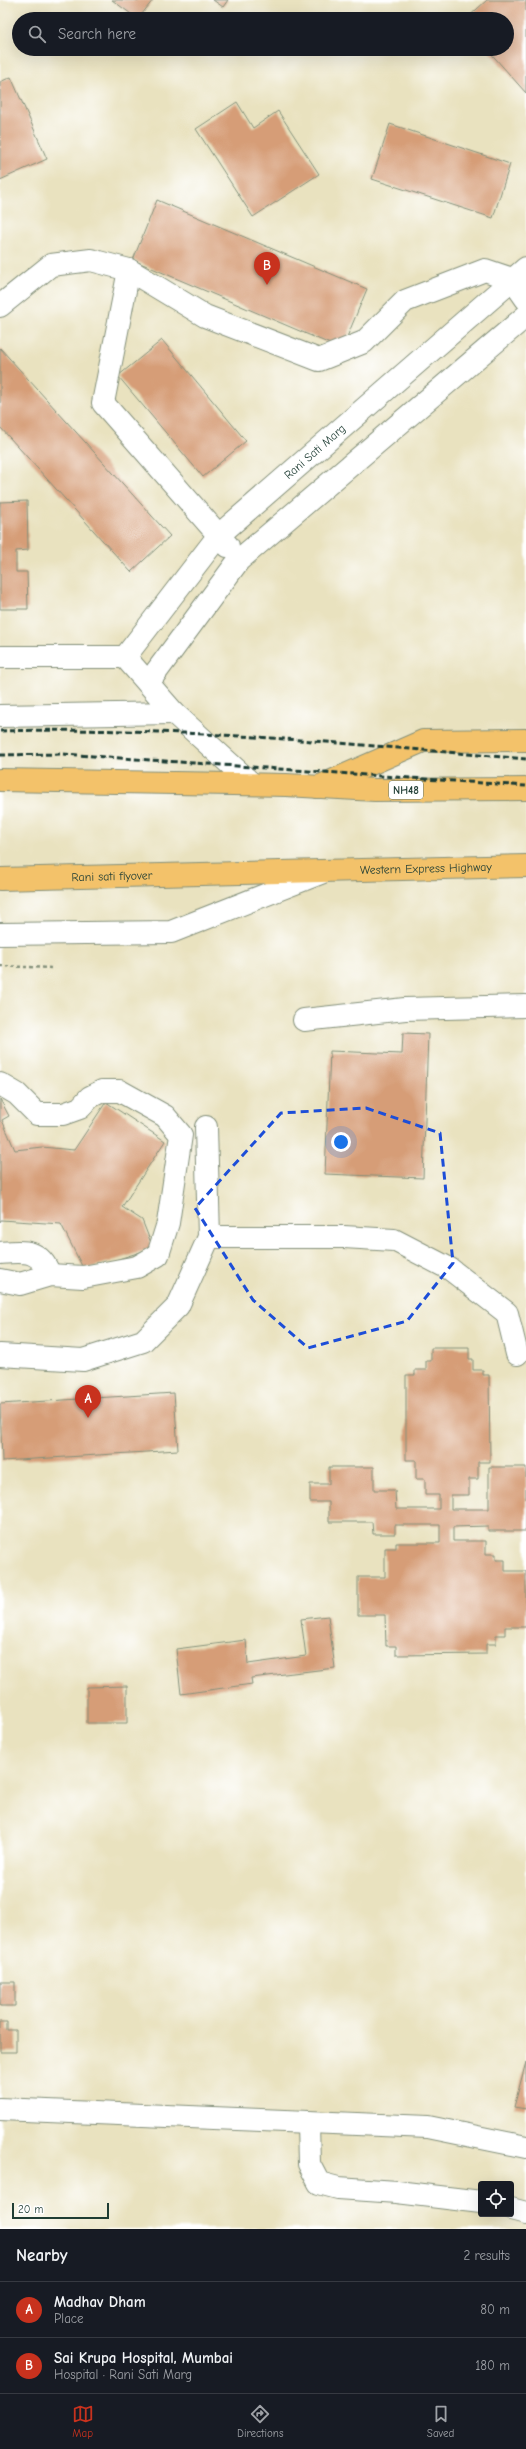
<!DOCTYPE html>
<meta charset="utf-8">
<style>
:root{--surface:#171b24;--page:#20242c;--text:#f1f3f6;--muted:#9ea1a6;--line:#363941;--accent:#c8321e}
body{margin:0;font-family:"Comic Neue",sans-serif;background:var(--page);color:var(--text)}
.controls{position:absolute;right:12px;bottom:12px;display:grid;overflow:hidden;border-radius:4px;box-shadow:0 4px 16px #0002}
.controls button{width:36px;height:36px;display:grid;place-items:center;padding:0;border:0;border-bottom:1px solid var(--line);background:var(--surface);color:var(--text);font:20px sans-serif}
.scale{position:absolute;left:12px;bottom:10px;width:97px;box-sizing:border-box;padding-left:4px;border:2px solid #1f3d34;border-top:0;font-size:11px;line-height:14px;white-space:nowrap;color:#1f3d34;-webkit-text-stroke:3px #fff;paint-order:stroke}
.you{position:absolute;left:341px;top:1142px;width:14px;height:14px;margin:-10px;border:3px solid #fff;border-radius:50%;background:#1a73e8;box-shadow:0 0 0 6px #1a73e833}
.badge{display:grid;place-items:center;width:26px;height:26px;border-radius:50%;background:var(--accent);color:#fff;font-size:13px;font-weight:700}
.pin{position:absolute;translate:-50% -33px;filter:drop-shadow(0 1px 2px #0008)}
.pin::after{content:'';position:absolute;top:21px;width:14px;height:12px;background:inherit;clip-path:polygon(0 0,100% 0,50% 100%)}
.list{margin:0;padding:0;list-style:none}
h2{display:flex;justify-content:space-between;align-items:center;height:52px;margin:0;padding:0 16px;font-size:17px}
h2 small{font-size:13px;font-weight:400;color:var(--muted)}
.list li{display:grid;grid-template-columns:26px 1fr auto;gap:12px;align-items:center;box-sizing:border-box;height:56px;padding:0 16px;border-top:1px solid var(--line)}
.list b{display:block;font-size:15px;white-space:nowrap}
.list p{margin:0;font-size:13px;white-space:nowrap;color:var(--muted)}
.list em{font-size:13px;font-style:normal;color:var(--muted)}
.icon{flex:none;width:22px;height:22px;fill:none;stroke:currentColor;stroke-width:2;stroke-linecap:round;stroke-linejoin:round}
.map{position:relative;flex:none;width:526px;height:2229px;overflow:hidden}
.search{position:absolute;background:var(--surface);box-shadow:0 4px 16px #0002;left:12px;right:12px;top:12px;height:44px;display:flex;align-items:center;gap:10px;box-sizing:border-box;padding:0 14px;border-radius:22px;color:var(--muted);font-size:15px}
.sheet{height:164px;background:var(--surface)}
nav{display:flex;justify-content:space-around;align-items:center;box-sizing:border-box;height:56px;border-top:1px solid var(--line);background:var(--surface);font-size:11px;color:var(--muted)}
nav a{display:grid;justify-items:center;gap:2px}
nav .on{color:var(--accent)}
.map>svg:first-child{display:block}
.building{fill:#d69d77}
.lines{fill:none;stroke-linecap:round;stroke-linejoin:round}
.minor-casing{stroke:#84907a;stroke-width:24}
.major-casing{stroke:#84907a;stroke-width:24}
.highway-casing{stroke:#84907a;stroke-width:24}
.path{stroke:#84907a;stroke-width:2.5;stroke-dasharray:3 3;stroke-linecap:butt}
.minor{stroke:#fff;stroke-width:22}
.major{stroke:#f3c26a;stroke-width:22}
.highway{stroke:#f3c26a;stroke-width:22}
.rail{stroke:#1f3d34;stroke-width:3;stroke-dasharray:6 3;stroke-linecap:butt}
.marked{fill:none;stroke:#1d4ed8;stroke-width:3;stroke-dasharray:8 5;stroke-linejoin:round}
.labels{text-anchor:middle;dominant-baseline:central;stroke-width:3;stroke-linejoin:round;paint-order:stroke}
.shield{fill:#fff;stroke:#627771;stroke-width:1}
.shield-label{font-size:11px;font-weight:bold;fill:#1f3d34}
.street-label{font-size:12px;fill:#1f3d34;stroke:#fff}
</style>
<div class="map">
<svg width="526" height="2229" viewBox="0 0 526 2229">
<rect width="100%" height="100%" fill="#fff"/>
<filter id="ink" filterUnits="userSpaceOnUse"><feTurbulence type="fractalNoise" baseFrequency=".025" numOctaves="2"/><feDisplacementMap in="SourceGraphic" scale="8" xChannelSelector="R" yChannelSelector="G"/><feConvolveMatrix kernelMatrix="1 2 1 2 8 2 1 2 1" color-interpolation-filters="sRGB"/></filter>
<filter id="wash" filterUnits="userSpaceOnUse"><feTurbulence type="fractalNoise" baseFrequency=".012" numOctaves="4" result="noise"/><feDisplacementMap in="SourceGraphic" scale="16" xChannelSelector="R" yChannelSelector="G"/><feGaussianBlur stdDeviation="0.9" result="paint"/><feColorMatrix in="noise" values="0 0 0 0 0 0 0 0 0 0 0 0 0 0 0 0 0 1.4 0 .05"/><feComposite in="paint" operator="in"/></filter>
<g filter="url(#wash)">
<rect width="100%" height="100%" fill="#e9e2bf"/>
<g id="blocks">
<!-- building -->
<path class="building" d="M112,0h41l-15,19z
M213,0h15l-5,7z
M487,0h39v93l-39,-44h20v-30h-41z
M11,77l36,82 -47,21v-98z
M237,102l16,26 25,-17 41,63 -66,43 -57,-88z
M390,124l120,40 -17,54 -121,-39z
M157,200l210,89 -25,60 -209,-89z
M162,340l84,101 -43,36 -85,-101z
M0,348l170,188 -39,36 -131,-145z
M27,501l1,49 -12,1v21h11l1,37h-28v-107z
M403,1033l25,1 -5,144 -98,-4 5,-123 72,3z
M0,1099l9,17 -7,4 13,30 27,-3 32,3 32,-48 59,39 -43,66 20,13 11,28 -69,22 -23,-46 -60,-4 -1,2z
M431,1348h38v11h4v11h10v5h6l1,87h-12v17h-9v16h-18v14h38v-42h37v64h-38v-5l-35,1v14h33v13h10v6h9v11h21v56h-21v8h-9v9h-10v10l-90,1v-9h-10l-1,-31h-27v-38h27v-29h11v-5h44v-18h-45v9h-22l-1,-12h-43v-20h-19v-18h19v-17h45v23h21l1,19h43v-14h-14v-16h-9v-19h-10v-85h9v-5h11v-9h5z
M174,1393l4,57 -176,11 -2,-57z
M328,1616l7,52 -84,10 1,6 -71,10 -5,-45 70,-9 2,24 58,-8 -5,-37z
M127,1686v37h-40v-36z
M0,1982h15v24h-15z
M0,2022h7v8h9v22h-16z
M526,2062v47l-12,-2z"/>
</g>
</g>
<g filter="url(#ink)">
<use href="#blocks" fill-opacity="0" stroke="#84907a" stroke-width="1"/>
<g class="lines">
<!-- minor casing -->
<g class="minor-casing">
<g id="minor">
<path d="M129,270l-26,133 125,143"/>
<path d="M0,306l51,-41 40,-5 38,10 76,46 114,44 45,-18 41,-41 80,-31 27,9 14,20"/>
<path d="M0,657h125l49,56 78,71"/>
<path id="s1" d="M125,657l94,-122 307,-267"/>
<path d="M148,683l91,-123 287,-244"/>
<path d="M0,716l174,-3"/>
<path d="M0,934l171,-2 152,-60"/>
<path d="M304,1020l101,-11 121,-3"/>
<path d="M0,1084l17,10 20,20h26l17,-6 10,-11 12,-6h18l45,25 16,19 -13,88 -10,32 -21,12 -54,10 -33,-2 -30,9 -20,-4"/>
<path d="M209,1237h135l50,3 56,29 57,44 10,41"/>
<path d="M0,1253c25,-2 40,-4 50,22"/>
<path d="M0,1355l83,5 60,-19 35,-35 31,-69 -3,-110"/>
<path d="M0,2109l428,18 98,20"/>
<path d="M308,2123l1,41 10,19 19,5 59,4 84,10"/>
<path d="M511,2209l15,4"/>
</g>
</g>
<!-- major casing -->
<g class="major-casing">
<path id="major" d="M318,787l105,-46 103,-1"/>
</g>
<!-- highway casing -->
<g class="highway-casing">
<g id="highway">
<path d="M0,780l286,5 89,5 151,-1"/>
<path id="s2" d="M0,879l526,-13"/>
</g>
</g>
<!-- path -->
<path class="path" d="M0,966l54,2"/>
<!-- minor -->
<use href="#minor" class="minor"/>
<!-- major -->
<use href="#major" class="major"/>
<!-- highway -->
<use href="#highway" class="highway"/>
<!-- rail -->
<path class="rail" d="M0,731c176,-5 351,13 526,28
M0,755l63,-1 463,32"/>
</g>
</g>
<!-- marked area -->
<path class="marked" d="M366,1108l74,25 13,130 -46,58 -99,27 -55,-48 -58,-92 86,-95z"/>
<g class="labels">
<!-- shield labels -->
<rect class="shield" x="389" y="781" width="34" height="18" rx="3"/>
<g class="shield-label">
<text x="406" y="790">NH48</text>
</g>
<!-- street labels -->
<g class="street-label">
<text stroke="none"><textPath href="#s1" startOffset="281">Rani Sati Marg</textPath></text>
<text stroke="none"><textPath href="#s2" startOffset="426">Western Express Highway</textPath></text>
<text stroke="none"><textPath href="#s2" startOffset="112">Rani sati flyover</textPath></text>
</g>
</g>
</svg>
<div class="controls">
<button><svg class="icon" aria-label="locate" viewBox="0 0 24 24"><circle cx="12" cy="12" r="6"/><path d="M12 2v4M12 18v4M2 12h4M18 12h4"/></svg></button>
</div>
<div class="scale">20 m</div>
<div class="you"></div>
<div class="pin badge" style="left:88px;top:1418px">A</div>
<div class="pin badge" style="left:267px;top:285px">B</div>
<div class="search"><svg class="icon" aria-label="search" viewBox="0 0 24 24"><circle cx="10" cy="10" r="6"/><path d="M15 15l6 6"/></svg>Search here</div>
</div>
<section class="sheet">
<h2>Nearby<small>2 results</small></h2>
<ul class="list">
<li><span class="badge">A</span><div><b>Madhav Dham</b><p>Place</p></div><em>80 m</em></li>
<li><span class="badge">B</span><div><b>Sai Krupa Hospital, Mumbai</b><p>Hospital · Rani Sati Marg</p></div><em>180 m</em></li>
</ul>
</section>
<nav>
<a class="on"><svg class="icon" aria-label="map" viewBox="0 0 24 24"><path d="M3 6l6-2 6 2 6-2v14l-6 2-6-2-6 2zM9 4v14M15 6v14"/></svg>Map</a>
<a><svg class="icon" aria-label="directions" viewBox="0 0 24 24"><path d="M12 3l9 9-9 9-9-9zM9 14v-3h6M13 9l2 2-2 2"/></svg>Directions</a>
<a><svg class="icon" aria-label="saved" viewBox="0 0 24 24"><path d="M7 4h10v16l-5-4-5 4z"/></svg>Saved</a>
</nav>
